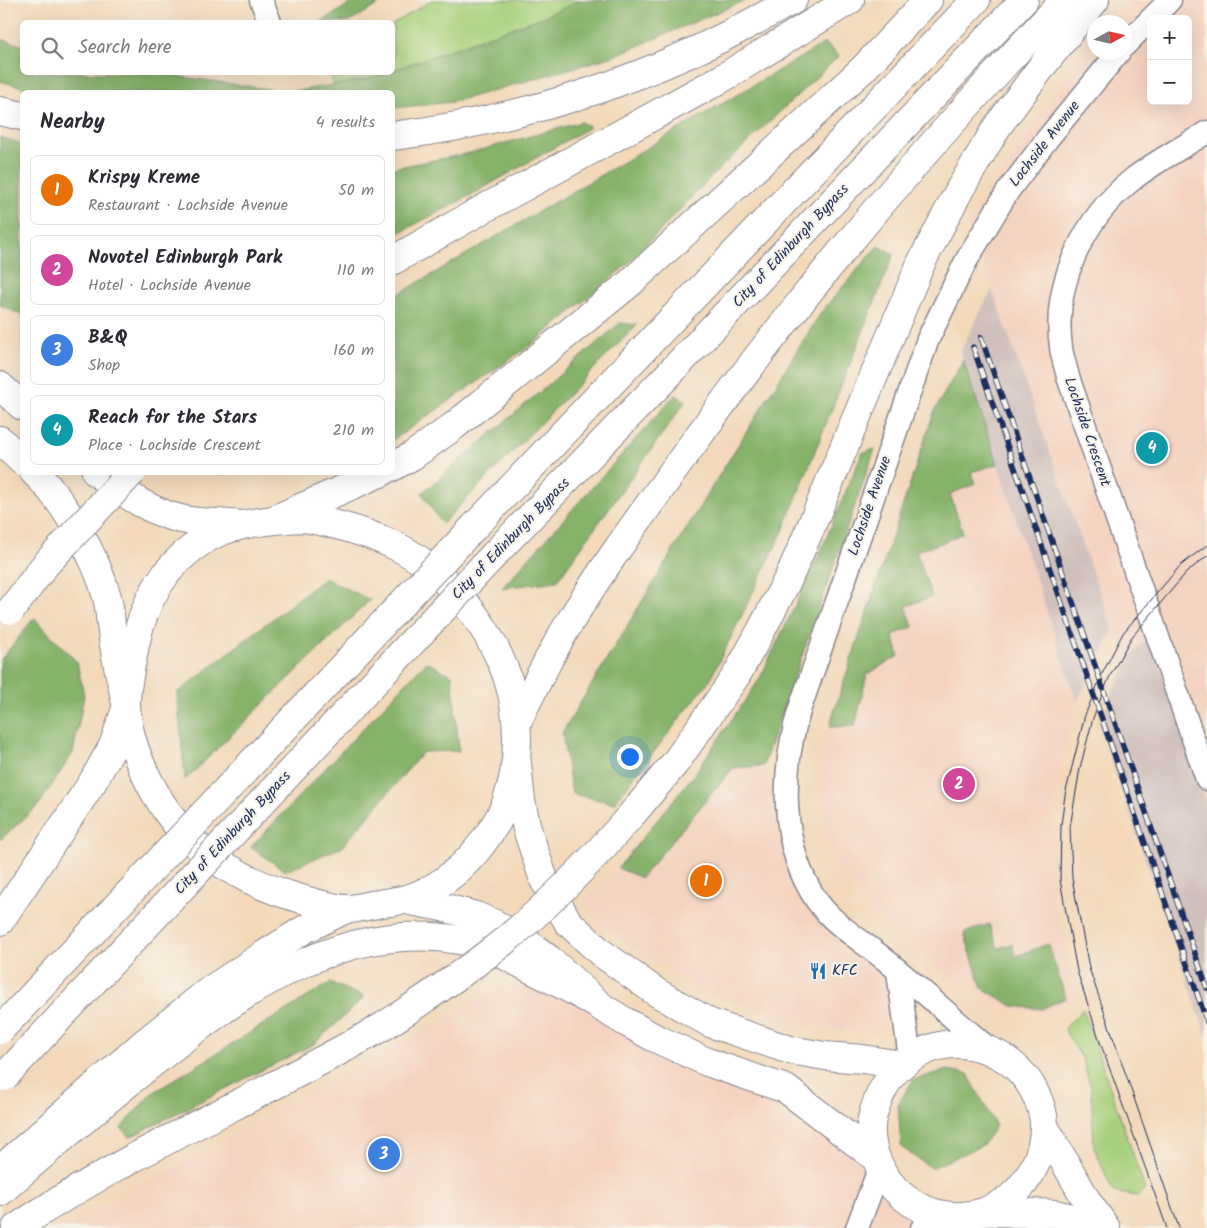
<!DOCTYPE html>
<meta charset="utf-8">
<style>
:root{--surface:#fff;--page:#f7f7f7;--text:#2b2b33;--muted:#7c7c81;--line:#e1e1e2;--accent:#b45309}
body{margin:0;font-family:Kalam,sans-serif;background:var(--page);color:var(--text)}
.controls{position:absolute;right:15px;top:15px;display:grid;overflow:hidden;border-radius:8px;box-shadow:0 5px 20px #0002}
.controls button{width:45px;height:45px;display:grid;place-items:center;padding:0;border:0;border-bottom:1px solid var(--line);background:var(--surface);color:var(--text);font:25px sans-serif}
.compass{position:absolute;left:1087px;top:15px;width:45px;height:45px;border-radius:50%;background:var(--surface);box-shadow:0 5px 20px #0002;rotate:82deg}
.you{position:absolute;left:629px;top:756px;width:18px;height:18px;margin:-12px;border:4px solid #fff;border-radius:50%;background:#1a73e8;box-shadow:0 0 0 8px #1a73e833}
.badge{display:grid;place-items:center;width:32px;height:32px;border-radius:50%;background:var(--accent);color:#fff;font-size:16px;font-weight:700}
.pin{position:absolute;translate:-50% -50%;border:2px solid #fff;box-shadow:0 1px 5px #0006}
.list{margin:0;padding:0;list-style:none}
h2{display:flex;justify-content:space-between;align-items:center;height:65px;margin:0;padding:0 20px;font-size:21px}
h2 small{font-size:16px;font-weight:400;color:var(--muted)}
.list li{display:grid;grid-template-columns:32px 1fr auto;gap:15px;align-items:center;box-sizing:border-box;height:70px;margin:0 10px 10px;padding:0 10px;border:1px solid var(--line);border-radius:8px}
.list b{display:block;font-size:19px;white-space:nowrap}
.list p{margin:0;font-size:16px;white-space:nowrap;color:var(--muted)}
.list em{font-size:16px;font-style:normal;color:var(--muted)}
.icon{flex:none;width:28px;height:28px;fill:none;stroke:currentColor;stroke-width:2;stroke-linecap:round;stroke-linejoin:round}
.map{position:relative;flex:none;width:1207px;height:1228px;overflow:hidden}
.search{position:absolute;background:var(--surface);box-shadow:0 5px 20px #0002;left:20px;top:20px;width:375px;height:55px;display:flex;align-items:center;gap:12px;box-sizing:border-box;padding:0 18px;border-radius:8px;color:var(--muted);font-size:19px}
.panel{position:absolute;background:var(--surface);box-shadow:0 5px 20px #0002;left:20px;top:90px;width:375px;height:385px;border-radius:8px}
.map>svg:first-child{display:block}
.built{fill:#f4d3c0;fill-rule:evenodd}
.industrial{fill:#d0c0bc}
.green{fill:#a8d07b;stroke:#62806c}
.forest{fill:#86b26b;stroke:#507064}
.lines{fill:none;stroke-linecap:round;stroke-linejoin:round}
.minor-casing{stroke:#87848c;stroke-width:25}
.tertiary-casing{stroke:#87848c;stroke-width:30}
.primary-casing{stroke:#87848c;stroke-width:30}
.trunk-casing{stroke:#87848c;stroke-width:30}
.motorway-casing{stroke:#87848c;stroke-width:30}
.minor{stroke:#fff;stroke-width:22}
.tertiary{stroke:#fff;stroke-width:28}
.primary{stroke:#fff;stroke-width:28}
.trunk{stroke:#fff;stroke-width:28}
.motorway{stroke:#fff;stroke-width:28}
.tram{stroke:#1b2f5e;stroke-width:1}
.rail-casing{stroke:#1b2f5e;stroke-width:5.5}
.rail{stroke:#f7f3e8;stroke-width:4;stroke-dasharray:11;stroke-linecap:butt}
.primary-bridge-casing{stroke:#87848c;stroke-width:30;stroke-linecap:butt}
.primary-bridge{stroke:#fff;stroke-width:28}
.labels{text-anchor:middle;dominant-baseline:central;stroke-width:4;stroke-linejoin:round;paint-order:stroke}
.street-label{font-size:15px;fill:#1b2f5e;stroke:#f7f3e8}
.poi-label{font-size:15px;fill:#1b2f5e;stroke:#f7f3e8;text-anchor:start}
</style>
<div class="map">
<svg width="1207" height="1228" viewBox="0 0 1207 1228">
<rect width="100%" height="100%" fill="#f7f3e8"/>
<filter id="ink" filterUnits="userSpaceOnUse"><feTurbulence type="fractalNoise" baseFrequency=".02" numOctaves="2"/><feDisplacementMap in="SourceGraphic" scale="10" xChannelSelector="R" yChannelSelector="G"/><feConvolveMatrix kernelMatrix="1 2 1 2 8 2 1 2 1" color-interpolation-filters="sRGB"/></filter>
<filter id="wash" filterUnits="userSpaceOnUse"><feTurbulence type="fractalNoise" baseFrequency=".0096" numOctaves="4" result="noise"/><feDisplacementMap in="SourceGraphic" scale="20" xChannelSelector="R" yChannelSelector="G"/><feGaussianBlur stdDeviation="1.12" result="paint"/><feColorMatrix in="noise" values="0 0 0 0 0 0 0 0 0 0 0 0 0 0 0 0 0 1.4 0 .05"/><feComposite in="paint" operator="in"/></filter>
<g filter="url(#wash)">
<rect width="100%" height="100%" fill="#f3d9ba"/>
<!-- built -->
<path class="built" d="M1135,0h72v893l-239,-671 126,-185v15h30v-30h-14zM1151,19h37v82h-37z
M963,360l114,342 -7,18 -18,84 1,90 23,103 -34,16 -28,-3 -62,-32 -73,-61 -49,-61 -10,-78 13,-64 101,-302z
M763,766l26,100 100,106 6,41 -21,21 -76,-10 -84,-30 -66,-36 -45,-32 -18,-24 33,-34 23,10 92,-110z
M539,973l213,103 152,121 186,31h-1025l439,-242z"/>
<!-- industrial -->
<path class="industrial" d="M992,289l121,341 -36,72 -117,-351z
M1149,635l58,171v232l-108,-312 14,-36 19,-34z"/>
<!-- green -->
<path class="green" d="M432,0h149l-38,17 -150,53v-46z
M331,73h54l-21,7 -31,5z
M1083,1009l62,180 -8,7 -24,-4 -19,-45 -3,-60 -9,-29 -18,-29z"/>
<!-- forest -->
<path class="forest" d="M356,0h29l-35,22h-29z
M581,0h166l-136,57 -158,45 -60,6 -1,-16h-352l-40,-11v-42l22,6v27l133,1 134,19 75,-12 21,-7 7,-1 1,-2 150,-53z
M825,43l14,13 -128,121 -81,85 -95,80 -142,98 -1,-142z
M581,122l9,5 -117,67 -80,42v-68l73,-14z
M0,137l22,7v171l-22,-10z
M878,246l16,8 -111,277 -73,149 -96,123 -42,-9 -10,-61 143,-235 117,-187z
M620,323l17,2 -195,199 -20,-31z
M963,360l35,104 -27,8 4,12 -25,10 13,39 -21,10 -26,8 16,46 -26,9 7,21 -20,8 6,21 -32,18 -12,52 -25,1 3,-13 101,-302z
M675,395l11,6 -129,180 -55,7z
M875,449l-112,317 -30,2 -92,110 -23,-10 75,-92 66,-96 58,-120 45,-107z
M325,578l45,22 -185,180 -8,-87z
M34,618l43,44 7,34 -11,57 -35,53 -38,34v-179z
M426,662l26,13 7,76 -36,1 -81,95 -57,24 -34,-24z
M989,924l9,24 14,-4 4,12 32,-12 18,54 -25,11 -28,-3 -31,-18 -18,-55z
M330,983l35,14 -51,47 -184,93 -9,-9 30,-34z
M947,1070l21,4 28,52 -13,19 -51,23 -31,-21 -3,-43 15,-24z"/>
</g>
<g filter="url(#ink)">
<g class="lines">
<!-- minor casing -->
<g class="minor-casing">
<path id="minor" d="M261,0l9,22
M1151,19l19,-19
M1124,46l27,-27
M1207,132c-25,16 -51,29 -74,47 -49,39 -81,105 -72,168 1,10 5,20 7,30l139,402
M898,972l12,86
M989,1049c-36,-30 -70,-62 -106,-91 -22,-18 -49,-33 -66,-57 -38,-55 -36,-132 -17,-193l128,-369 38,-78 42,-70 40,-53 71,-86
M857,1228l23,-61
M922,1228l30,-12"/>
</g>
<!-- tertiary casing -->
<g class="tertiary-casing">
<path id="tertiary" d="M517,763l4,38 6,28 17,51 24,42 32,30 56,40 54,31 80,27 35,6 38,3 38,6
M405,900l37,7 34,9 19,8 38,23 17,13 53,48 21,13 29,16 54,25 79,27 90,69
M1044,1126l43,75 19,27
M0,1192c48,-42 95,-82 144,-122 93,-74 194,-154 321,-129 27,5 51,21 76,33 22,11 41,21 62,34
M984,1212c8,-4 19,-8 26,-14 21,-19 34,-44 34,-73 0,-12 -5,-25 -11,-36 -22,-39 -72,-57 -113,-36 -26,13 -39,34 -47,61 -8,30 8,66 32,84 18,14 42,21 64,17 5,0 10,-2 15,-3 11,-1 23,1 34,1 28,0 48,-2 72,15"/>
</g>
<!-- primary casing -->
<g class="primary-casing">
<path id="primary" d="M392,261l84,-48 245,-134 129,-79
M392,467l20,-11 42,-30 176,-143 233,-214 65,-69
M273,520l109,-48
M474,527l502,-527
M506,542l163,-168 355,-374
M517,722c16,-33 32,-65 51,-97 36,-60 78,-116 119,-173 115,-160 242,-310 378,-452
M633,813l42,-50 61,-87 27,-49 26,-50 21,-48 111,-266 39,-74 37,-62 49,-66 49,-61
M16,1228c117,-79 249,-132 371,-204"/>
</g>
<!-- trunk casing -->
<g class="trunk-casing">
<path id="trunk" d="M304,518c29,5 56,12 83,24 55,23 100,79 120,134 13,39 14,87 -1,127 -6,17 -18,33 -29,47 -18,22 -46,44 -75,50 -10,2 -20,3 -30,5 -8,1 -16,4 -24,4 -16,0 -50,-11 -66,-16 -29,-10 -57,-25 -81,-44 -38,-31 -72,-94 -75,-143 -1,-18 6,-43 9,-61 9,-44 30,-81 69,-105 30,-18 66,-20 100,-22z
M0,921l92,-138 21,-37 13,-37
M0,1170l143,-126 66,-53 56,-37 40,-25 41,-20"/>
</g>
<!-- motorway casing -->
<g class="motorway-casing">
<path id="motorway" d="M0,111l22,5
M392,136c99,-12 198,-39 289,-79 38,-16 76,-37 112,-57
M0,386l22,20
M0,440l22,21
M34,472c31,29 62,85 73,125 3,11 3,23 5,35 3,24 9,47 14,71
M96,472c29,22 59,44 95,49 17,2 34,2 50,4"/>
</g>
<!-- minor -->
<use href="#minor" class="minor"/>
<!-- tertiary -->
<use href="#tertiary" class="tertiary"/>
<!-- primary -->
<use href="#primary" class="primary"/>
<!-- trunk -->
<use href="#trunk" class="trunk"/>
<!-- motorway -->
<use href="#motorway" class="motorway"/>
<!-- tram -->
<path class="tram" d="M1167,1228l-67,-186 -23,-71 -17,-91 1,-55 4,-30 20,-80 17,-41 21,-41 57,-67 27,-21
M1179,1228l-90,-260 -17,-90 -2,-51 10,-59 13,-50 16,-40 22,-40 55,-65 21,-17"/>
<!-- rail casing -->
<g class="rail-casing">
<path id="rail" d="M981,337l226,651
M973,347l234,675"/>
</g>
<!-- rail -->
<use href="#rail" class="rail"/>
<!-- primary-bridge casing -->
<g class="primary-bridge-casing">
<path id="primary-bridge" d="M11,610l34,-45 87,-93
M387,1024c39,-26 79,-52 116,-82 48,-38 90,-83 130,-129
M0,1030l474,-503
M4,1077l502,-535"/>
</g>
<!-- primary-bridge -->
<use href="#primary-bridge" class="primary-bridge"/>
</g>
</g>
<!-- icons -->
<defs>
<g id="restaurant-bare" transform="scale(1.35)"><path d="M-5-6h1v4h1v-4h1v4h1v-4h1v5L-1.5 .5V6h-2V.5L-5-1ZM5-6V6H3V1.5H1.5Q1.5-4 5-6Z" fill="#1f6fb2" stroke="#f7f3e8" stroke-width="2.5" paint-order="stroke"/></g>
</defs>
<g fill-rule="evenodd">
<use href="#restaurant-bare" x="818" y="971"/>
</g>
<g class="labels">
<!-- street labels -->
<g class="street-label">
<text transform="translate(1045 144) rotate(-52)">Lochside Avenue</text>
<text transform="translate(791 246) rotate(-47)">City of Edinburgh Bypass</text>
<text transform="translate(1087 432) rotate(71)">Lochside Crescent</text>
<text transform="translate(870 506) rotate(-71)">Lochside Avenue</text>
<text transform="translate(511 539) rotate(-46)">City of Edinburgh Bypass</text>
<text transform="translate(233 833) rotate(-47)">City of Edinburgh Bypass</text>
</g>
<!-- poi labels -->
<g class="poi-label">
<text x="832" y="971">KFC</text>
</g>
</g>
</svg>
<div class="controls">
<button>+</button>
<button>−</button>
</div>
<svg class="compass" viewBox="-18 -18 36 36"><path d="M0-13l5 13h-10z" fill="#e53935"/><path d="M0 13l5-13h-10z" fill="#7c7c81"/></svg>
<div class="you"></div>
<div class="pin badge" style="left:706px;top:881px;background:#e8710a">1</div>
<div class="pin badge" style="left:959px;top:784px;background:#d1479c">2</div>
<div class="pin badge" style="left:384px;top:1154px;background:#3f7fe0">3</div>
<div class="pin badge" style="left:1152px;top:448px;background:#0f9aa8">4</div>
<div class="search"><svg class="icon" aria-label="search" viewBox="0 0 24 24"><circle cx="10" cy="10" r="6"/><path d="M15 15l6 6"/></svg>Search here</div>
<section class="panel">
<h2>Nearby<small>4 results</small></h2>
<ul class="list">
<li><span class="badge" style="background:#e8710a">1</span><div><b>Krispy Kreme</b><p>Restaurant · Lochside Avenue</p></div><em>50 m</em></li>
<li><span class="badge" style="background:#d1479c">2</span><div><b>Novotel Edinburgh Park</b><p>Hotel · Lochside Avenue</p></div><em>110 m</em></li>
<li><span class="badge" style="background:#3f7fe0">3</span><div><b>B&amp;Q</b><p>Shop</p></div><em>160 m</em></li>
<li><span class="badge" style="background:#0f9aa8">4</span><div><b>Reach for the Stars</b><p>Place · Lochside Crescent</p></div><em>210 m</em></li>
</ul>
</section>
</div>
